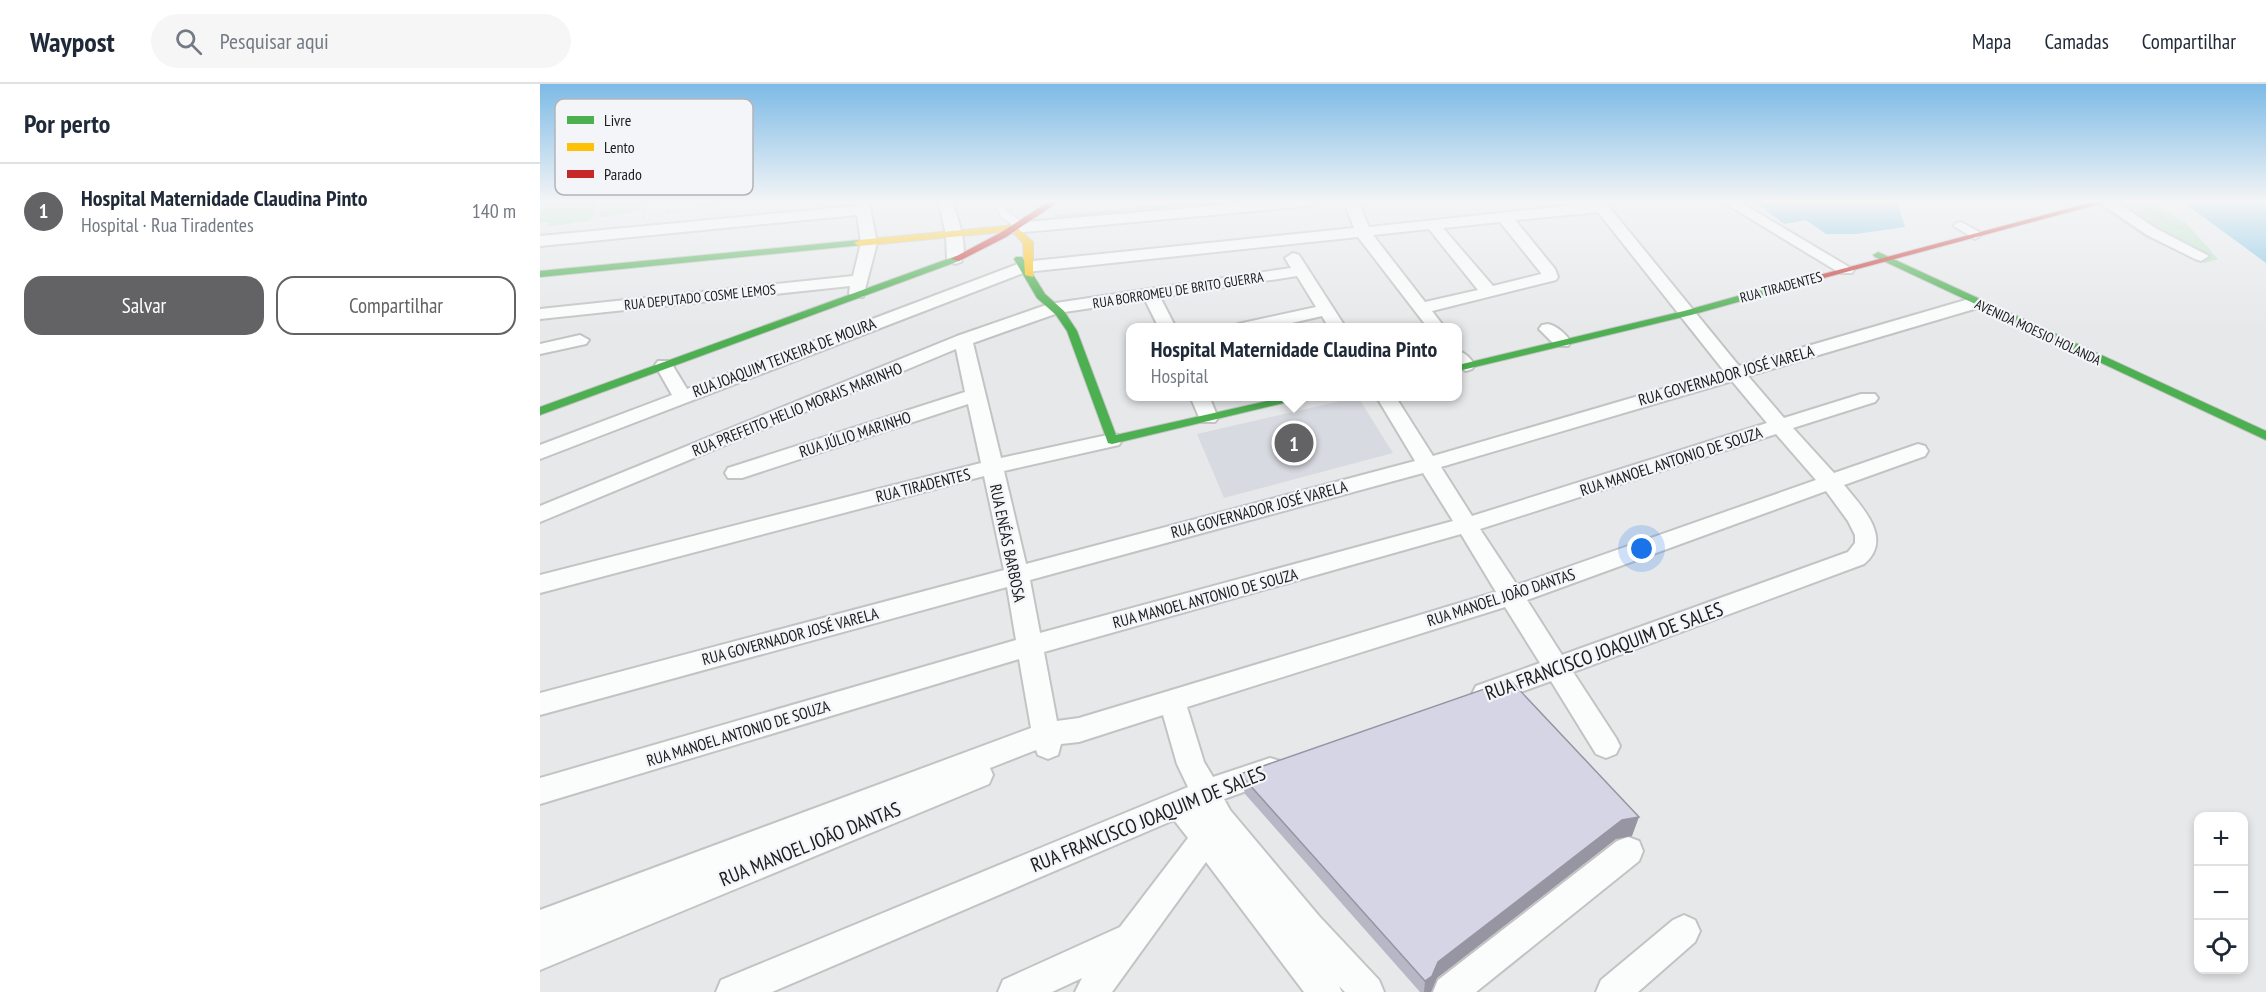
<!DOCTYPE html>
<html lang="pt">
<meta charset="utf-8">
<style>
:root{--surface:#fff;--page:#f6f6f7;--text:#1f2937;--muted:#747a83;--line:#e0e1e3;--accent:#636365}
body{margin:0;font-family:"PT Sans Narrow",sans-serif;background:var(--page);color:var(--text)}
.controls{position:absolute;right:18px;bottom:18px;display:grid;overflow:hidden;border-radius:12px;box-shadow:0 3px 9px #0003}
.controls button{width:54px;height:54px;display:grid;place-items:center;padding:0;border:0;border-bottom:2px solid var(--line);background:var(--surface);color:var(--text);font:30px sans-serif}
.you{position:absolute;left:1102px;top:465px;width:21px;height:21px;margin:-15px;border:4px solid #fff;border-radius:50%;background:#1a73e8;box-shadow:0 0 0 9px #1a73e833}
.badge{display:grid;place-items:center;width:39px;height:39px;border-radius:50%;background:var(--accent);color:#fff;font-size:20px;font-weight:700}
.pin{position:absolute;translate:-50% -50%;border:3px solid #fff;box-shadow:0 2px 6px #0006}
.popup{position:absolute;left:586px;top:239px;width:336px;height:78px;box-sizing:border-box;display:grid;place-content:center;border-radius:12px;background:var(--surface);filter:drop-shadow(0 2px 4px #0005);font-size:20px;white-space:nowrap;color:var(--muted)}
.popup b{font-size:22px;color:var(--text)}
.popup::after{content:'';position:absolute;left:50%;top:100%;margin-left:-12px;border:12px solid transparent;border-top-color:var(--surface)}
.list{margin:0;padding:0;list-style:none}
h2{display:flex;justify-content:space-between;align-items:center;height:78px;margin:0;padding:0 24px;font-size:26px}
h2 small{font-size:20px;font-weight:400;color:var(--muted)}
.list li{display:grid;grid-template-columns:39px 1fr auto;gap:18px;align-items:center;box-sizing:border-box;height:96px;padding:0 24px;border-top:2px solid var(--line)}
.list b{display:block;font-size:22px;white-space:nowrap}
.list p{margin:0;font-size:20px;white-space:nowrap;color:var(--muted)}
.list em{font-size:20px;font-style:normal;color:var(--muted)}
.actions{display:flex;gap:12px;padding:18px 24px}
.actions a{flex:1;padding:14px 0;border:2px solid var(--accent);border-radius:18px;text-align:center;font-size:21px;color:var(--accent)}
.actions .main{background:var(--accent);color:#fff}
.icon{flex:none;width:33px;height:33px;fill:none;stroke:currentColor;stroke-width:2;stroke-linecap:round;stroke-linejoin:round}
.map{position:relative;flex:none;width:1726px;height:908px;overflow:hidden}
header{display:flex;align-items:center;gap:36px;box-sizing:border-box;height:84px;padding:0 30px;background:var(--surface);border-bottom:2px solid var(--line)}
header strong{font-size:28px}
nav{display:flex;gap:33px;margin-inline-start:auto;font-size:21px}
.search{width:420px;height:54px;background:var(--page);display:flex;align-items:center;gap:15px;box-sizing:border-box;padding:0 21px;border-radius:33px;color:var(--muted);font-size:22px}
main{display:flex}
aside{flex:1;background:var(--surface)}
.map>svg:first-child{display:block}
.built{fill:#d7dae0}
.green{fill:#b6e3c7}
.water{fill:#7cc3e3}
.lines{fill:none;stroke-linecap:round;stroke-linejoin:round}
.lane-casing{stroke:#c3c3c4;stroke-width:10}
.street-casing{stroke:#c3c3c4;stroke-width:4}
.fast-casing{stroke:#c3c3c4;stroke-width:2}
.slow-casing{stroke:#c3c3c4;stroke-width:2}
.jam-casing{stroke:#c3c3c4;stroke-width:2}
.path{stroke:#c6c6c6;stroke-width:2;stroke-dasharray:2 2;stroke-linecap:butt}
.lane{stroke:#fbfcfc;stroke-width:8}
.street{fill:#fbfcfc;fill-rule:evenodd}
.fast{fill:#4caf50;fill-rule:evenodd}
.slow{fill:#ffc107;fill-rule:evenodd}
.jam{fill:#c62828;fill-rule:evenodd}
.wall{fill:#b8b7c6}
.shaded-wall{fill:#9695a1}
.building{fill:#d6d5e6;stroke:#9695a1;stroke-width:1.5}
.labels{text-anchor:middle;dominant-baseline:central;stroke-width:4.5;stroke-linejoin:round;paint-order:stroke}
.far-street-label{font-size:14px;fill:#1c1c1d;stroke:#f3f5f8}
.street-label{font-size:16px;fill:#1c1c1d;stroke:#f3f5f8}
.near-street-label{font-size:20px;fill:#1c1c1d;stroke:#f3f5f8}
.key{fill:#f3f5f8;stroke:#b2b4b6;stroke-width:1.5}
.key-label{font-size:16px;fill:#1c1c1d}
</style>
<header>
<strong>Waypost</strong>
<div class="search"><svg class="icon" aria-label="search" viewBox="0 0 24 24"><circle cx="10" cy="10" r="6"/><path d="M15 15l6 6"/></svg>Pesquisar aqui</div>
<nav><a>Mapa</a><a>Camadas</a><a>Compartilhar</a></nav>
</header>
<main>
<aside>
<h2>Por perto<small></small></h2>
<ul class="list">
<li><span class="badge">1</span><div><b>Hospital Maternidade Claudina Pinto</b><p>Hospital · Rua Tiradentes</p></div><em>140 m</em></li>
</ul>
<div class="actions"><a class="main">Salvar</a><a>Compartilhar</a></div>
</aside>
<div class="map">
<svg width="1726" height="908" viewBox="0 0 1726 908">
<rect width="100%" height="100%" fill="#e7e8ea"/>
<!-- built -->
<path class="built" d="M818,313l35,56 -169,45 -27,-64z"/>
<!-- green -->
<path class="green" d="M38,118h20l-7,18 -44,7 2,-5 -9,1v-14z
M63,118h39l-3,9 -41,7z
M655,118h95l-234,21 -1,-8z
M1553,118h56l36,20 33,37 -13,4 -60,-26z"/>
<!-- water -->
<path class="water" d="M1215,118h142l8,25 -49,7h-30l-20,-14 -22,4z
M1643,118h83v61z"/>
<g class="lines">
<!-- lane casing -->
<g class="lane-casing">
<path id="lane" d="M459,118l5,12 15,11"/>
</g>
<!-- street casing -->
<g class="street-casing">
<path id="street" d="M315,118h14l8,41 -14,54h-12l-2,-4 1,-7 -310,33v-10l313,-33 8,-33 -4,-28 -317,31v-10l315,-30z
M399,118h14c4,17 16,44 8,60l-6,2 -8,-5 -1,-24z
M719,118h57l-7,4 -295,27 -8,-5 8,-5z
M804,118h14l11,25 236,-25 134,164 230,-67 6,-1 8,5 -2,4 -233,69 36,42 77,-24h14l3,4 -3,4 -82,26 41,45 84,-29 7,2 3,5 -3,5 -81,29c18,22 50,54 20,79l-291,108 43,66 4,8 -4,8 -10,4 -10,-4 -45,-73 -66,24 -9,-3 -4,-8 4,-8 64,-23 -35,-56 -318,100 17,55 9,15 57,-19 10,3 4,9 -4,9 -56,20 6,11 89,106 60,64 5,12h-39l-6,-6 3,6h-38l-98,-130 -94,130h-37l7,-14 -30,14h-54l5,-12 117,-53 68,-89 -14,-18 -402,172h-56l5,-12 467,-193 -11,-23 -14,-49 -84,27 -18,2 -3,11 -10,4 -10,-4 -2,-5 -46,18 3,7 -4,9 -449,186v-60l491,-182 -12,-69 -479,145v-26l476,-138 -9,-53 -467,128v-22l464,-123 -20,-94 -444,117v-18l441,-112 -13,-59 -226,74h-14l-3,-5 3,-5 237,-76 -9,-43 -416,173v-16l417,-170 92,-32 242,-36 -6,-10 8,-5 6,2 47,73h-17l-7,-12 -52,12h-34l2,-4 78,-17 -19,-31 -137,21 16,31h-17l-14,-28 -87,13 -85,30 28,115 111,-24 7,1 3,5 -3,5 -115,26 22,93 389,-103 -39,-65h19l38,60 291,-85 -126,-159 -83,8 40,49 3,8 -2,3 -124,31 13,17h-17l-70,-91 -332,35 -486,187v-14l132,-50 -17,-30 3,-4h12l17,28 336,-127 331,-34zM960,138l41,51v1l-48,12 -50,-58zM889,145l49,61 -53,12 -52,-67zM1192,297l35,42 -295,93 -31,-49zM1236,350l40,46 -299,105 -37,-56zM883,389l30,48 -413,112 -10,-53zM1286,407l22,30 7,14v8l-7,9 -286,103 -35,-55zM921,450l35,58 -417,126 -22,3 -13,-69z
M1183,118h17l114,68 -2,3h-12z
M1559,118h17l41,27 52,27 -8,5 -6,-2 -48,-24z
M1421,138l22,12 -8,5 -21,-13 2,-3z
M1008,240c9,2 18,10 23,18l-3,4h-12l-17,-17 3,-4z
M40,251l9,5 -3,4 -46,10v-10z
M918,267c8,2 12,7 17,14l-3,4 -6,2 -8,-4z
M650,312h19l9,22 -3,4h-14z
M1088,753l11,4 4,10 -4,10 -163,131h-43l5,-12 179,-139z
M1144,831l11,5 5,11 -5,11 -57,50h-42l5,-12 72,-60z"/>
</g>
<!-- fast casing -->
<g class="fast-casing">
<path id="fast" d="M319,156l5,3 -2,2 -322,32v-6z
M1338,168l388,179v9l-391,-183 -2,-2z
M416,172l3,1v4l-419,154v-8z
M476,173h6l23,37 19,17 13,20 39,104 174,-39h23l-201,48 -4,-1 -41,-112 -11,-16 -19,-17 -23,-39z
M1277,190l3,1v4l-129,36 -233,56v-6l226,-54z"/>
</g>
<!-- slow casing -->
<g class="slow-casing">
<path id="slow" d="M474,141l19,17v35l-8,-2 -2,-32 -11,-12 -153,15 -5,-3 5,-3z"/>
</g>
<!-- jam casing -->
<g class="jam-casing">
<path id="jam" d="M508,118h10l-52,35 -47,24 -8,-2 49,-26z
M1553,118h14l-287,77 -8,-2z"/>
</g>
<!-- path -->
<path class="path" d="M128,118l-1,11 61,-11
M1599,120l41,25
M0,122l25,-4
M103,134l3,-16"/>
<!-- lane -->
<use href="#lane" class="lane"/>
<!-- street -->
<use href="#street" class="street"/>
<!-- fast -->
<use href="#fast" class="fast"/>
<!-- slow -->
<use href="#slow" class="slow"/>
<!-- jam -->
<use href="#jam" class="jam"/>
</g>
<!-- wall -->
<path class="wall" d="M700,690l392,62 -16,3 -179,139 -6,14h-11l-175,-198z"/>
<!-- shaded-wall -->
<path class="shaded-wall" d="M1099,733l-7,19 -16,3 -179,139 -6,14h-7l1,-11 13,-19 184,-142z"/>
<!-- building -->
<path class="building" d="M970,596l129,137 -17,3 -184,142 -6,14 -7,5 -185,-207z"/>
<!-- sky -->
<linearGradient id="sky" x2="0" y2="1"><stop stop-color="#7dbae6"/><stop offset="0.48" stop-color="#f4f5f6"/><stop offset="1" stop-color="#f4f5f6" stop-opacity="0"/></linearGradient>
<rect width="1726" height="245" fill="url(#sky)"/>
<g class="labels">
<!-- far-street labels -->
<g class="far-street-label">
<text transform="translate(1241 203) rotate(-15)">RUA TIRADENTES</text>
<text transform="translate(638 206) rotate(-9)">RUA BORROMEU DE BRITO GUERRA</text>
<text transform="translate(160 213) rotate(-6)">RUA DEPUTADO COSME LEMOS</text>
<text transform="translate(1498 248) rotate(25)">AVENIDA MOESIO HOLANDA</text>
</g>
<!-- street labels -->
<g class="street-label">
<text transform="translate(244 273) rotate(-21)">RUA JOAQUIM TEIXEIRA DE MOURA</text>
<text transform="translate(1186 291) rotate(-16)">RUA GOVERNADOR JOSÉ VARELA</text>
<text transform="translate(257 325) rotate(-22)">RUA PREFEITO HELIO MORAIS MARINHO</text>
<text transform="translate(315 350) rotate(-18)">RUA JÚLIO MARINHO</text>
<text transform="translate(1131 377) rotate(-18)">RUA MANOEL ANTONIO DE SOUZA</text>
<text transform="translate(383 401) rotate(-14)">RUA TIRADENTES</text>
<text transform="translate(719 425) rotate(-15)">RUA GOVERNADOR JOSÉ VARELA</text>
<text transform="translate(468 459) rotate(78)">RUA ENÉAS BARBOSA</text>
<text transform="translate(961 513) rotate(-18)">RUA MANOEL JOÃO DANTAS</text>
<text transform="translate(665 514) rotate(-15)">RUA MANOEL ANTONIO DE SOUZA</text>
<text transform="translate(250 552) rotate(-15)">RUA GOVERNADOR JOSÉ VARELA</text>
<text transform="translate(198 649) rotate(-17)">RUA MANOEL ANTONIO DE SOUZA</text>
</g>
<!-- near-street labels -->
<g class="near-street-label">
<text transform="translate(1064 567) rotate(-20)">RUA FRANCISCO JOAQUIM DE SALES</text>
<text transform="translate(608 735) rotate(-22)">RUA FRANCISCO JOAQUIM DE SALES</text>
<text transform="translate(270 760) rotate(-22)">RUA MANOEL JOÃO DANTAS</text>
</g>
</g>
<!-- legend -->
<rect x="15" y="15" width="198" height="96" rx="9" class="key"/>
<rect x="27" y="32" width="27" height="8" fill="#4caf50"/>
<rect x="27" y="59" width="27" height="8" fill="#ffc107"/>
<rect x="27" y="86" width="27" height="8" fill="#c62828"/>
<g class="key-label">
<text x="64" y="42">Livre</text>
<text x="64" y="69">Lento</text>
<text x="64" y="96">Parado</text>
</g>
</svg>
<div class="controls">
<button>+</button>
<button>−</button>
<button><svg class="icon" aria-label="locate" viewBox="0 0 24 24"><circle cx="12" cy="12" r="6"/><path d="M12 2v4M12 18v4M2 12h4M18 12h4"/></svg></button>
</div>
<div class="you"></div>
<div class="pin badge" style="left:754px;top:359px">1</div>
<div class="popup"><b>Hospital Maternidade Claudina Pinto</b>Hospital</div>
</div>
</main>
